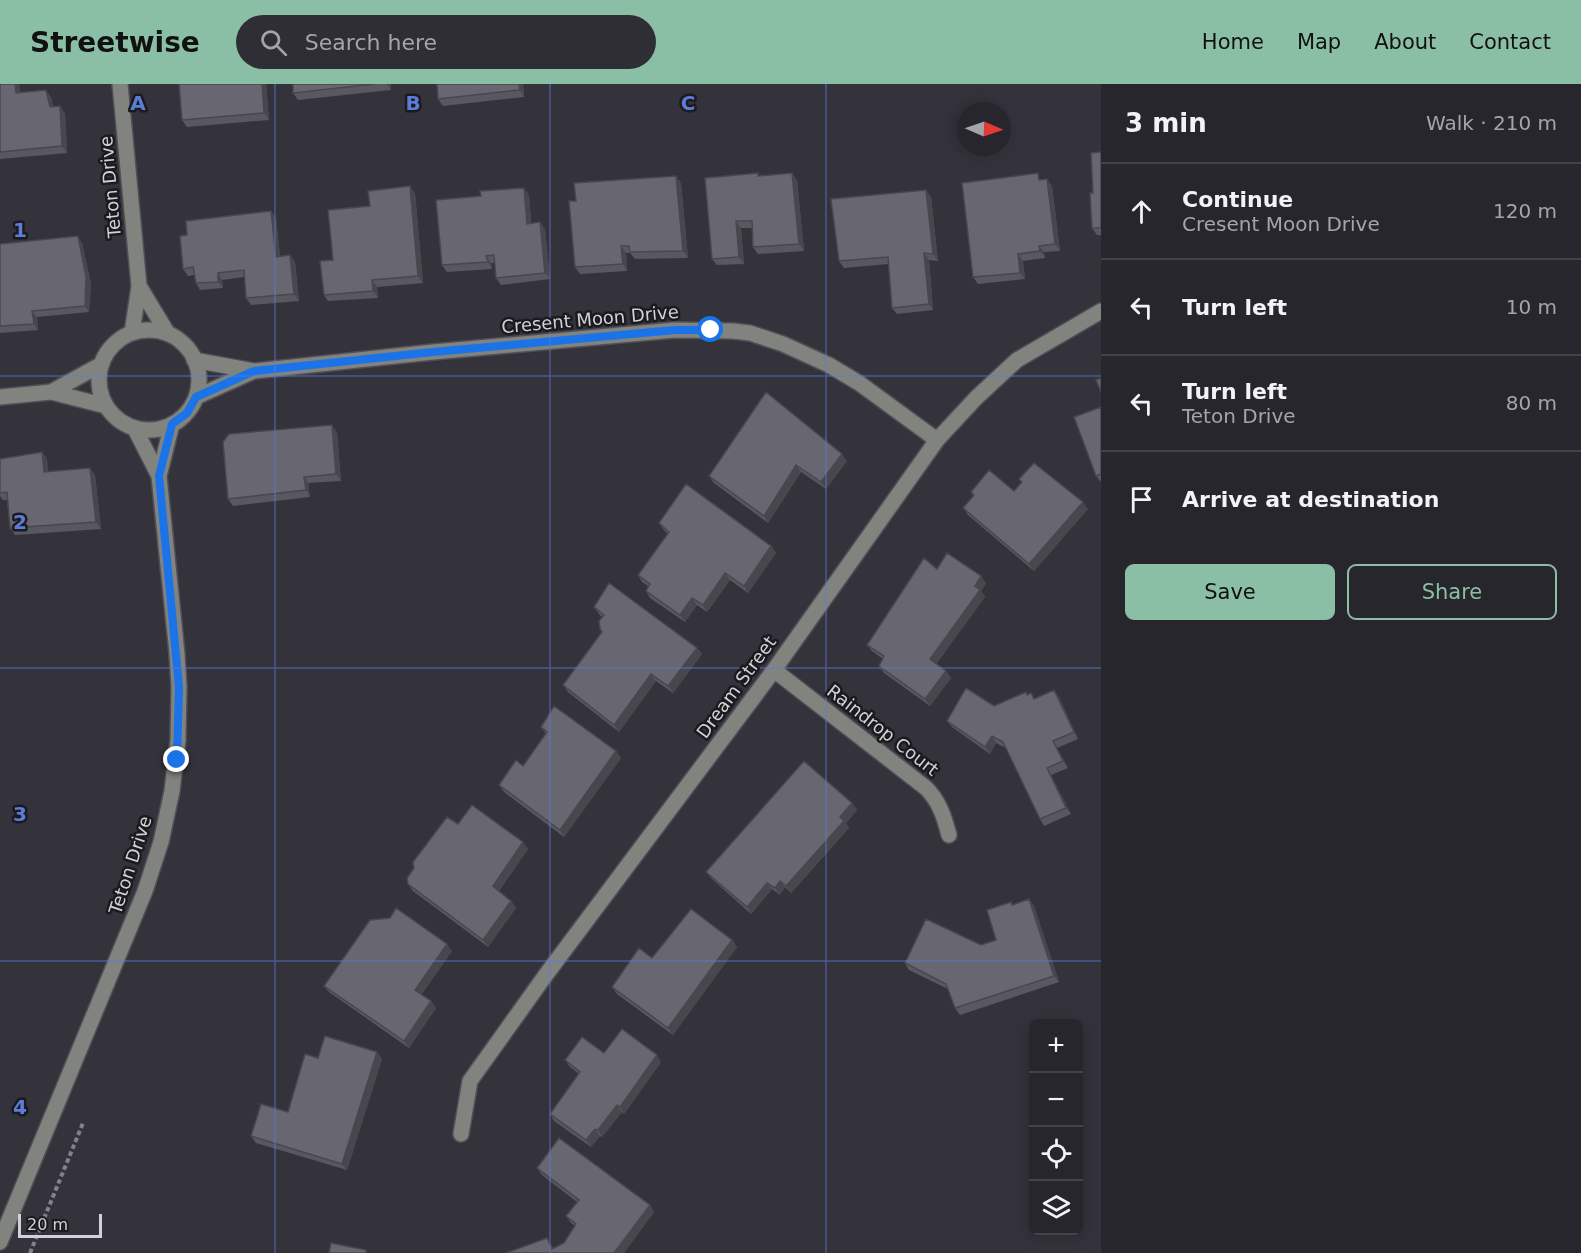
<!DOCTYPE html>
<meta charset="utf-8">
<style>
:root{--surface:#27262c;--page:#2f2e34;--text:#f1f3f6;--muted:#a4a5a9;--line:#434348;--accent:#8abfa5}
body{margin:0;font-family:"DejaVu Sans",sans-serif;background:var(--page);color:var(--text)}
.controls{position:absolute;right:18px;bottom:18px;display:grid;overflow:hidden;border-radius:9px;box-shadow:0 3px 15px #0003}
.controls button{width:54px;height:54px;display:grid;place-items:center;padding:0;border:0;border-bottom:2px solid var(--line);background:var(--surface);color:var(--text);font:30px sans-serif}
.compass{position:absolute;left:957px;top:18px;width:54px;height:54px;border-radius:50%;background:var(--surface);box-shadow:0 3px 15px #0003;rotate:92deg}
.scale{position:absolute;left:18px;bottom:15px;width:84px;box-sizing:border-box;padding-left:6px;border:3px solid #d2d1d7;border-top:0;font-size:16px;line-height:21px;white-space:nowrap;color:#d2d1d7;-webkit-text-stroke:4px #1b1a1f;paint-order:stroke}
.stop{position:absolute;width:18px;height:18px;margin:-14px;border:4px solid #1a73e8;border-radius:50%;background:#fff}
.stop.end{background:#1a73e8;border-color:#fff;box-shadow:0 2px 6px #0008}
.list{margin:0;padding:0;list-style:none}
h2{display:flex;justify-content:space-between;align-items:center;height:78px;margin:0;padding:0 24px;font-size:26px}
h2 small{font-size:20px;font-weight:400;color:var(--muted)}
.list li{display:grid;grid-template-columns:39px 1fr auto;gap:18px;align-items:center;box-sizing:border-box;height:96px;padding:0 24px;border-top:2px solid var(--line)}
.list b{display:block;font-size:22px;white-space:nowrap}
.list p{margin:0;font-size:20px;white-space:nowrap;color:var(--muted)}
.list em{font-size:20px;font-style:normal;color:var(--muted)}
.actions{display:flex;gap:12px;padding:18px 24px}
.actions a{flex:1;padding:14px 0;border:2px solid var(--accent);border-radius:9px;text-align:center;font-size:21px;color:var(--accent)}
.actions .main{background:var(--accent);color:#111}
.icon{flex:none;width:33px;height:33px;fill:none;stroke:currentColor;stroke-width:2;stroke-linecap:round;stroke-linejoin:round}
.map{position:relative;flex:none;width:1101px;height:1169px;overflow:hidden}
header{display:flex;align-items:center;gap:36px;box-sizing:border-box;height:84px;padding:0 30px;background:var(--accent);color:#111}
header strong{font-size:28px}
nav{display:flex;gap:33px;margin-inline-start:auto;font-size:21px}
.search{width:420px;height:54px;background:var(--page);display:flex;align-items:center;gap:15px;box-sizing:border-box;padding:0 21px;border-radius:33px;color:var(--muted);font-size:22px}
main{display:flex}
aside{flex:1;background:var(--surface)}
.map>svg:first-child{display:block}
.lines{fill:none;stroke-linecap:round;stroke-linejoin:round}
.minor-casing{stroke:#504f57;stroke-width:18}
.path{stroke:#838289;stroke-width:4;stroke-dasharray:4.5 3;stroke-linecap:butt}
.minor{stroke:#80837e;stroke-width:15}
.wall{fill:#595860}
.shaded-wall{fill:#49474e}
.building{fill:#686670;stroke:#49474e;stroke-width:1.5}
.route{stroke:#1a73e8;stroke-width:8}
.grid{fill:none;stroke:#5c7cd8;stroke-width:1.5;stroke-opacity:0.55}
.labels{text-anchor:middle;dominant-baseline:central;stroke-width:5;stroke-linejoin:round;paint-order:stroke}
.street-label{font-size:18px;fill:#d2d1d7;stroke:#1b1a1f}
.grid-label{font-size:20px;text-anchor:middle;font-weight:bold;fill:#5c7cd8;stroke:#1b1a1f;stroke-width:5;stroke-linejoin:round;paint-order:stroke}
</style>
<header>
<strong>Streetwise</strong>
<div class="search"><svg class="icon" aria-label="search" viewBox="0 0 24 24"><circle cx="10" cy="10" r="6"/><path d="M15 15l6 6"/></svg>Search here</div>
<nav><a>Home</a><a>Map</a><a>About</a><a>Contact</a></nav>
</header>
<main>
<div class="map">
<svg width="1101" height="1169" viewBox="0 0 1101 1169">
<rect width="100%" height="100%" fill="#34323b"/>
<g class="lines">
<!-- minor casing -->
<g class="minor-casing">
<path id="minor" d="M120,0l19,202 -7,47
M139,202l29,48
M99 296a50 50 0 1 1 100 0a50 50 0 1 1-100 0Z
M194,276l60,11 179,-19 242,-22 58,1 17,2 33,11 46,21 30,18 78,57
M51,308l51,-28
M0,313l51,-5 55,14
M196,313l58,-26
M135,345l24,47
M774,586l152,118c13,13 18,28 23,47
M461,1050l9,-53 75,-105 229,-306 163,-230 39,-42 41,-38 84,-49
M0,1158l145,-351 16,-49 11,-51 6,-51 1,-53 -2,-33 -18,-178 13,-52"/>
</g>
<!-- path -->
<path class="path" d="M30,1169l53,-130"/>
<!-- minor -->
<use href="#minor" class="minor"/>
</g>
<!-- wall -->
<path class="wall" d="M0,0h19l1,9 31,4 2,10 12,6 2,40 -67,6z
M266,0l3,36 -82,7 -5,-7z
M293,0h98v6l-93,10 -5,-7z
M523,0l1,13 -81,9 -5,-7z
M1101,68v83h-4l-5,-7 1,-35z
M760,92l37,4 7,71 -46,3 -5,-7 -1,-19h-11l3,36 -27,1 -5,-6z
M1042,96l10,6 8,65 -16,1 1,6 -22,3 2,18 -47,5 -5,-7z
M681,99l7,75 -53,1 -5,-6h-4l1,18 -47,3 -5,-7 1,-66z
M415,109l8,90 -46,4 1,11 -50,3 -4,-6 9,-35 37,-54z
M529,111l2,28 14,6 5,50 -49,6 -5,-7 -1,-15h-4l1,6 -45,3 -5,-7z
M931,113l7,64 -9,-1 4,50 -36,4 -5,-6 -4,-44 -44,4 -5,-7z
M271,127l5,7 4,39 10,-2 5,7 4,39 -48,4 -5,-7 -2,-21 -22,3 1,8 -23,2 -4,-7 -2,-8 -6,1 -5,-7 4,-34z
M82,159l9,41 -2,28 -52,5 1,13 -38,3v-89z
M766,308l81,69 -21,28 -25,-17 -33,51 -54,-40 -5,-7z
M1101,323v75l-5,-6z
M337,348l4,49 -33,2 2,14 -77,9 -5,-7z
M42,368l5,7 1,13 47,3 6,54 -86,6 -5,-7 -3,-28h-4l-3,-4v-37z
M1019,395l69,30 -54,62 -66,-56 -5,-7 10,-12 -2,-4 43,-1 8,-8z
M659,439l112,23 5,7 -28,40 -18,-13 -23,32 -10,-7 -12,17 -35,-24 -4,-7 2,-5 -6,-4 -4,-7 30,-41 -4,-4z
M937,485l49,14 -5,8 4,6 -49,67 10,7 5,7 -21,28 -46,-33 -5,-7 4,-7 -11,-8 -5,-6z
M594,523l103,41 5,6 -29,39 -17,-12 -37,51 -51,-40 -5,-7 39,-52 -2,-4 2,-12 -3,-3z
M1027,610l8,4 24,-1 19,42 -21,9 11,20 -17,7 20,39 -27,12 -4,-7 -34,-71 -10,-5 -6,11 -38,-27 -5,-6 47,-15z
M541,643l75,24 5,7 -57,79 -60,-45 -5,-7 24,-19 23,-32z
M852,719l5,7 -11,13 3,5 -58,65 -6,-6 -5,8 -8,-6 -21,25 -40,-36 -5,-6z
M458,740l70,25 -29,42 12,10 5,7 -28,39 -75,-56 -5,-7z
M1029,815l5,7 25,76 -99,33 -5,-7 -7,-19 -39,-19 -4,-7 76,-18 15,-5 15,-38 2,3z
M732,856l5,7 -64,88 -56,-41 -5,-7 40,-29z
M452,867l-31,44 10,6 5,7 -27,40 -80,-56 -5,-6z
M377,968l5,7 -35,111 -91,-27 -5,-7 37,-24 30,-54z
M604,969l57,9 -37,52 -2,-2 -20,25 -2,-1 -9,11 -37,-26 -4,-7 29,-40 -9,-7 -5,-7z
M537,1084l113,37 4,7 -30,41h-118l46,-8 1,4 11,-6 11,-17 -4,-3 -5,-7 11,-14 -35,-27z"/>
<!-- shaded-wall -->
<path class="shaded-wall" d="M15,0h4l2,16 -5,-7z
M262,0h4l3,36 -5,-7z
M387,0h4v6z
M519,0h4l1,13 -4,-7z
M46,6l5,7 3,17 -4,-7z
M60,22l5,7 2,40 -5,-7z
M792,89l5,7 7,71 -5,-7z
M676,92l5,7 7,75 -5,-7z
M1047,95l5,7 8,65 -5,-7z
M410,102l5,7 8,90 -5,-7z
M524,104l5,7 3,36 -5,-7z
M926,106l5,7 7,64 -5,-7z
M271,127l5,7 5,46 -5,-7z
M736,137l5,7 3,36 -5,-7z
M540,138l5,7 5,50 -5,-6z
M78,152l4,7 9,41 -2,28 -4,-6z
M621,162l5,7 1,18 -4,-7z
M1039,162l5,6 1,6 -5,-7z
M924,169l5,7 4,50 -4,-6z
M1018,170l5,7 2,18 -5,-6z
M290,171l5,7 4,39 -5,-7z
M486,172l5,7 1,6 -4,-7z
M218,189l4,7 1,8 -5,-6z
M372,196l5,7 1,11 -5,-7z
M32,227l5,6 1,13 -4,-6z
M332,341l5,7 4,49 -5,-7z
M42,368l5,7 2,20 -5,-7z
M842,370l5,7 -21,28 -5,-7z
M796,381l5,7 -33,51 -4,-7z
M90,384l5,7 6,54 -5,-7z
M304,393l4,6 2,14 -4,-7z
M1083,418l5,7 -54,62 -5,-7z
M771,462l5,7 -28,40 -4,-7z
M725,489l5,7 -23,32 -4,-7z
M981,492l5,7 -5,8 4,6 -50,69 -5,-7z
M692,514l5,7 -12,17 -5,-7z
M697,564l5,6 -29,39 -5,-7z
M946,587l5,7 -21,28 -5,-7z
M651,590l5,7 -37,51 -5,-7z
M1054,606l5,7 19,42 -4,-7z
M992,652l4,7 -6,11 -5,-7z
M1053,657l4,7 11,20 -5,-7z
M616,667l5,7 -57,79 -4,-7z
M1047,684l4,7 20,39 -5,-6z
M852,719l5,7 -11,13 3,5 -58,65 -5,-7 54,-69z
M523,758l5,7 -31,44 -4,-7z
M780,797l5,6 -5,8 -5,-7z
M767,799l5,6 -21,25 -4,-7z
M1029,815l5,7 25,76 -5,-6z
M511,817l5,7 -28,39 -5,-7z
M732,856l5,7 -64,88 -5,-7z
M447,860l5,7 -33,46 -4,-7z
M431,917l5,7 -27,40 -5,-7z
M377,968l5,7 -35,111 -5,-6z
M657,971l4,7 -37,52 -4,-7z
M617,1021l5,7 -20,25 -4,-7z
M595,1045l5,7 -9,11 -5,-7z
M650,1121l4,7 -30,41h-10z"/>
<!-- building -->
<path class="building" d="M0,0h15l1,9 30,-3 4,17 10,-1 2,40 -62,6z
M179,0h83l2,29 -82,7z
M293,0h82l-82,9z
M437,0h82l1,6 -82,9z
M1101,68v76h-9l-2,-35h3l-2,-40z
M758,89v3l34,-3 7,71 -46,3 -1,-26h-16l3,36 -27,2 -7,-81z
M1038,89l1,7 8,-1 8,65 -16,2 1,5 -22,3 2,19 -47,4 -11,-94z
M676,92l7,75 -53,1 -1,-6h-8l2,18 -48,3 -6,-66h7l-2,-18z
M410,102l8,90 -46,4 1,11 -49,4 -4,-34 13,-1 -5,-50 42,-4 -2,-15z
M524,104l3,36 13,-2 5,51 -49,5 -2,-23 -8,1 2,6 -46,3 -6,-65 45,-4 -1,-5z
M926,106l7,64 -9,-1 5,51 -37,4 -4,-51 -49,4 -8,-62z
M271,127l5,46 14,-2 4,39 -48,4 -2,-28 -26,3v9l-22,1 -3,-16 -10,2 -3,-33 7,-1 -1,-14z
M78,152l8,41 -1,29 -53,5 2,13 -34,2v-82z
M1101,294v14l-5,-12z
M766,308l76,62 -21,28 -25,-17 -32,51 -55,-40z
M1101,323v67l-5,2 -22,-59z
M332,341l4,49 -32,3 2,13 -78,9 -5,-57 6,-8z
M42,368l2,20 46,-4 6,54 -86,6 -3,-36 -7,1v-34z
M1034,379l49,39 -54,62 -66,-56 11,-13 -3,-3 18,-22 25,21 8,-9 -3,-3z
M686,400l85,62 -27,40 -19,-13 -22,32 -11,-7 -12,17 -34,-24 4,-7 -12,-9 31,-43 -10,-9z
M947,469l34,23 -6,10 5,4 -50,69 16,12 -21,28 -46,-33 5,-10 -17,-11 57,-87 13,11z
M609,499l88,65 -29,38 -17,-12 -37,51 -51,-40 39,-53 -2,-3 -1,-8 5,-6 -10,-8z
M966,604l28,18 32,-14 1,3 4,-2 3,6 20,-9 20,42 -21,9 10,20 -16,7 19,40 -26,11 -37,-77 -11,-6 -7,11 -38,-26z
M554,622l62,45 -56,79 -61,-45 17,-25 7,6 24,-34 -6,-5z
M804,677l48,42 -12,14 4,4 -58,65 -6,-5 -5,7 -8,-5 -20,24 -41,-35z
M472,721l51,37 -30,44 18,15 -28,39 -75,-56 -1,-6 7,-10 -1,-6 34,-45 11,7z
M1029,815l25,77 -99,32 -9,-24 -41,-21 21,-44 55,26 15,-5 -9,-30 24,-8 1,3z
M396,824l51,36 -32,46 16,11 -27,40 -80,-55 46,-66 20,-2z
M691,825l41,31 -64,88 -56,-41 27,-39 13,10z
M622,945l35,26 -37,52 -3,-2 -19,25 -3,-1 -9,11 -36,-26 30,-42 -15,-12 17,-23 22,16z
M325,952l52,16 -35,112 -91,-28 10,-32 27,8 17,-58 13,4z
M559,1054l91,67 -36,48h-108l41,-15 5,11 12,-6 12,-19 -10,-8 13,-16 -42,-32z
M331,1159l35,7v3h-37z"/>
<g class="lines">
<!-- route -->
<path class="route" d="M177,676l2,-73 -20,-211 13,-52 15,-11 9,-16 58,-26 179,-19 242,-22h36"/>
</g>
<!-- grid -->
<path class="grid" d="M275,0v1169M550,0v1169M826,0v1169M0,292h1101M0,584h1101M0,877h1101"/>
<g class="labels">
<!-- street labels -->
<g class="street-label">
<text transform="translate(110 103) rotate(-95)">Teton Drive</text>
<text transform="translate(590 235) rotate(-5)">Cresent Moon Drive</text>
<text transform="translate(736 603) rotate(-54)">Dream Street</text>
<text transform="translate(883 646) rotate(38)">Raindrop Court</text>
<text transform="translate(130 781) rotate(-72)">Teton Drive</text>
</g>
</g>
<g class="grid-label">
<text x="138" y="26">A</text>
<text x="413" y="26">B</text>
<text x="688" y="26">C</text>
<text x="20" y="153">1</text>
<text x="20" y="445">2</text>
<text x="20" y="737">3</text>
<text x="20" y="1030">4</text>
</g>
</svg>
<div class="controls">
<button>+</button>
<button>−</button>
<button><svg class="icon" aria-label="locate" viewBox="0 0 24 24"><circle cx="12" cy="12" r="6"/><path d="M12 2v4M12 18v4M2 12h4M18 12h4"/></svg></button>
<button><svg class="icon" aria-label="layers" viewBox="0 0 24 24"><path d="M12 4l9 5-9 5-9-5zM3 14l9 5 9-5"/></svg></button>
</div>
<svg class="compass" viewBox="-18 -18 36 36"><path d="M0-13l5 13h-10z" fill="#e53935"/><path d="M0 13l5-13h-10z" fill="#a4a5a9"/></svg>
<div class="scale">20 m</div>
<div class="stop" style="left:711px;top:246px"></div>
<div class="stop end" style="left:177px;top:676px"></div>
</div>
<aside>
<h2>3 min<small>Walk · 210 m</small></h2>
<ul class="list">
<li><svg class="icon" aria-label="ahead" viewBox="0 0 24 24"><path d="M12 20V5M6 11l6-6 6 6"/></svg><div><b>Continue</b><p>Cresent Moon Drive</p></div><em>120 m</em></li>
<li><svg class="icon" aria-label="left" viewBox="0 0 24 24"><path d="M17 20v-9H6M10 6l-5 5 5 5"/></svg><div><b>Turn left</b></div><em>10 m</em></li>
<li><svg class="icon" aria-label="left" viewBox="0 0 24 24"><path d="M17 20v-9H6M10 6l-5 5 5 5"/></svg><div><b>Turn left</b><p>Teton Drive</p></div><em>80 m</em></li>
<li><svg class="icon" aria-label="arrive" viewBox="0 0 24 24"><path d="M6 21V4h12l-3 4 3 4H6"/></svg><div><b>Arrive at destination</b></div></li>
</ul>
<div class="actions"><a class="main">Save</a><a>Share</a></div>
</aside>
</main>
